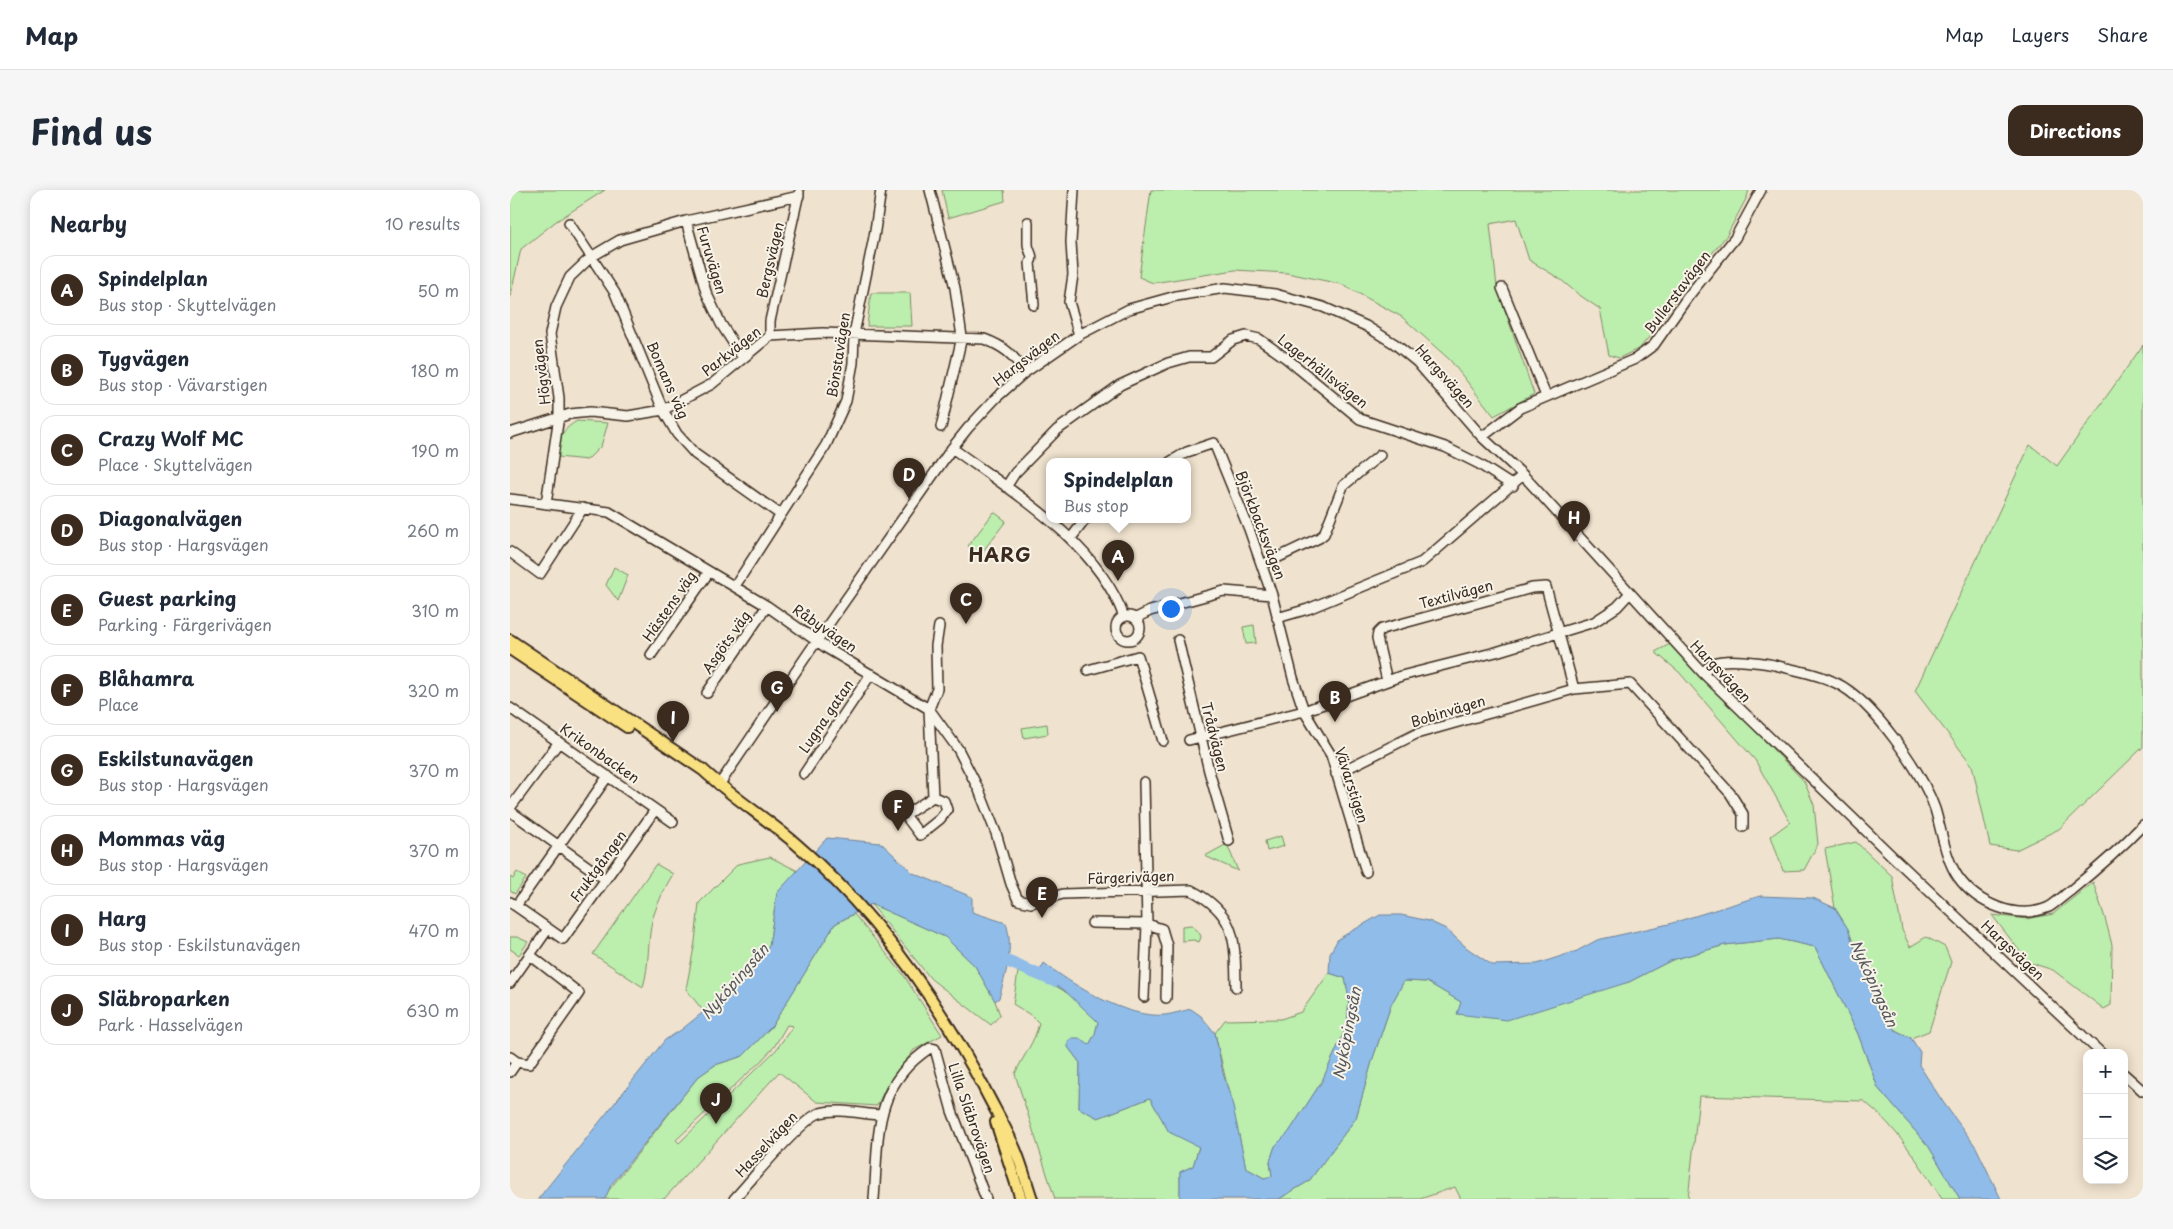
<!DOCTYPE html>
<meta charset="utf-8">
<style>
:root{--surface:#fff;--page:#f6f6f7;--text:#1f2937;--muted:#747a83;--line:#e0e1e3;--accent:#3b2a1e}
body{margin:0;font-family:"Playpen Sans",sans-serif;background:var(--page);color:var(--text)}
.controls{position:absolute;right:15px;bottom:15px;display:grid;overflow:hidden;border-radius:10px;box-shadow:0 2px 12px #0003}
.controls button{width:45px;height:45px;display:grid;place-items:center;padding:0;border:0;border-bottom:1px solid var(--line);background:var(--surface);color:var(--text);font:25px sans-serif}
.you{position:absolute;left:660px;top:418px;width:18px;height:18px;margin:-12px;border:4px solid #fff;border-radius:50%;background:#1a73e8;box-shadow:0 0 0 8px #1a73e833}
.badge{display:grid;place-items:center;width:32px;height:32px;border-radius:50%;background:var(--accent);color:#fff;font-size:16px;font-weight:700}
.pin{position:absolute;translate:-50% -41px;filter:drop-shadow(0 1px 2px #0008)}
.pin::after{content:'';position:absolute;top:26px;width:18px;height:15px;background:inherit;clip-path:polygon(0 0,100% 0,50% 100%)}
.popup{position:absolute;left:536px;top:268px;width:145px;height:65px;box-sizing:border-box;display:grid;place-content:center;border-radius:10px;background:var(--surface);filter:drop-shadow(0 1px 4px #0005);font-size:16px;white-space:nowrap;color:var(--muted)}
.popup b{font-size:19px;color:var(--text)}
.popup::after{content:'';position:absolute;left:50%;top:100%;margin-left:-10px;border:10px solid transparent;border-top-color:var(--surface)}
.list{margin:0;padding:0;list-style:none}
h2{display:flex;justify-content:space-between;align-items:center;height:65px;margin:0;padding:0 20px;font-size:21px}
h2 small{font-size:16px;font-weight:400;color:var(--muted)}
.list li{display:grid;grid-template-columns:32px 1fr auto;gap:15px;align-items:center;box-sizing:border-box;height:70px;margin:0 10px 10px;padding:0 10px;border:1px solid var(--line);border-radius:15px}
.list b{display:block;font-size:19px;white-space:nowrap}
.list p{margin:0;font-size:16px;white-space:nowrap;color:var(--muted)}
.list em{font-size:16px;font-style:normal;color:var(--muted)}
.icon{flex:none;width:28px;height:28px;fill:none;stroke:currentColor;stroke-width:2;stroke-linecap:round;stroke-linejoin:round}
.map{position:relative;flex:none;width:1633px;height:1009px;overflow:hidden;border-radius:15px}
header{display:flex;align-items:center;gap:30px;box-sizing:border-box;height:70px;padding:0 25px;background:var(--surface);border-bottom:1px solid var(--line)}
header strong{font-size:24px}
nav{display:flex;gap:28px;margin-inline-start:auto;font-size:18px}
.intro{display:flex;align-items:center;justify-content:space-between;box-sizing:border-box;height:120px;padding:0 30px}
h1{margin:0;font-size:35px}
.button{padding:12px 22px;border-radius:15px;background:var(--accent);color:#fff;font-size:18px;font-weight:700}
main{display:flex;gap:30px;padding:0 30px}
aside{flex:1;background:var(--surface);border-radius:15px;box-shadow:0 2px 12px #0003}
.map>svg:first-child{display:block}
.green{fill:#bceeae;stroke:#7c8c66;fill-rule:evenodd}
.water{fill:#90bce9;stroke:#6e8298}
.lines{fill:none;stroke-linecap:round;stroke-linejoin:round}
.river{stroke:#90bce9;stroke-width:12}
.minor-casing{stroke:#3b2a1e;stroke-width:12}
.major-casing{stroke:#3b2a1e;stroke-width:14}
.minor{stroke:#f7f3e8;stroke-width:9}
.major{stroke:#f9e181;stroke-width:10}
.labels{text-anchor:middle;dominant-baseline:central;stroke-width:4;stroke-linejoin:round;paint-order:stroke}
.street-label{font-size:14px;fill:#3b2a1e;stroke:#f7f3e8}
.water-label{font-size:15px;font-style:italic;fill:#54565b;stroke:#f7f3e8}
.district-label{font-size:19px;font-weight:bold;letter-spacing:1px;fill:#3b2a1e;stroke:#f7f3e8}
</style>
<header>
<strong>Map</strong>
<nav><a>Map</a><a>Layers</a><a>Share</a></nav>
</header>
<div class="intro"><h1>Find us</h1><a class="button">Directions</a></div>
<main>
<aside>
<h2>Nearby<small>10 results</small></h2>
<ul class="list">
<li><span class="badge">A</span><div><b>Spindelplan</b><p>Bus stop · Skyttelvägen</p></div><em>50 m</em></li>
<li><span class="badge">B</span><div><b>Tygvägen</b><p>Bus stop · Vävarstigen</p></div><em>180 m</em></li>
<li><span class="badge">C</span><div><b>Crazy Wolf MC</b><p>Place · Skyttelvägen</p></div><em>190 m</em></li>
<li><span class="badge">D</span><div><b>Diagonalvägen</b><p>Bus stop · Hargsvägen</p></div><em>260 m</em></li>
<li><span class="badge">E</span><div><b>Guest parking</b><p>Parking · Färgerivägen</p></div><em>310 m</em></li>
<li><span class="badge">F</span><div><b>Blåhamra</b><p>Place</p></div><em>320 m</em></li>
<li><span class="badge">G</span><div><b>Eskilstunavägen</b><p>Bus stop · Hargsvägen</p></div><em>370 m</em></li>
<li><span class="badge">H</span><div><b>Mommas väg</b><p>Bus stop · Hargsvägen</p></div><em>370 m</em></li>
<li><span class="badge">I</span><div><b>Harg</b><p>Bus stop · Eskilstunavägen</p></div><em>470 m</em></li>
<li><span class="badge">J</span><div><b>Släbroparken</b><p>Park · Hasselvägen</p></div><em>630 m</em></li>
</ul>
</aside>
<div class="map">
<svg width="1633" height="1009" viewBox="0 0 1633 1009">
<rect width="100%" height="100%" fill="#efe2ce"/>
<filter id="ink" filterUnits="userSpaceOnUse"><feTurbulence type="fractalNoise" baseFrequency=".02" numOctaves="2"/><feDisplacementMap in="SourceGraphic" scale="10" xChannelSelector="R" yChannelSelector="G"/><feConvolveMatrix kernelMatrix="1 2 1 2 8 2 1 2 1" color-interpolation-filters="sRGB"/></filter>
<g filter="url(#ink)">
<!-- green -->
<path class="green" d="M0,0h95l-50,32 -34,27 -11,49z
M432,0h62l1,11 -57,17z
M641,0h598l-2,7 -20,38 -40,49 -34,48 -13,16 -21,10 -10,-3 -9,-46 -22,-15 -18,-15 -31,-19 -13,-41 -26,5 7,63 37,107 -40,22 -44,-56 -48,-43 -61,-33 -54,-11 -52,-3 -82,13 -14,-6z
M361,103h39l2,33h-45z
M1633,155v402l-84,82 -43,21 -26,-4 -18,-81 -57,-74 115,-246 27,21z
M67,231l31,2 -7,23 -14,14 -29,-3c2,-20 1,-25 19,-36z
M484,322l12,9 -26,34 -12,-9z
M104,377l14,8 -10,26 -12,-16z
M744,435l2,18 -10,1 -3,-17z
M1160,454l134,137 10,24 4,39 -14,26 -21,1 -12,-35 19,-14 -35,-62 -76,-88 -24,-20z
M537,534l1,10 -24,4 -2,-10z
M771,646l3,10 -17,5 -2,-10z
M1346,652l36,34 10,54 8,17 16,-10 19,10 6,15 -22,69 -18,7 -16,-8 -17,-24 -7,-26 -15,-29 -8,-22 -13,-21 -10,-59z
M717,654l11,27 -33,-15z
M260,667l28,14 -21,22 -8,53 -18,23 -16,13 -31,30 -18,-23 9,-47 4,-39 39,-39z
M146,674l17,10c-8,13 -15,28 -20,43 -6,22 -3,47 -10,70l-50,-33z
M7,682l9,6 -11,16 -5,-3v-14l3,2z
M1583,692l12,36 7,27 -1,60 -7,4 -51,-39 -25,-8 -36,-47 35,4 26,-5z
M361,714l74,33 30,29 20,35 5,14 -9,10 -60,-46z
M344,724l49,60 39,61 -28,15 -28,37 -9,19 -60,-4 -38,-30 -115,127h-62l96,-122 17,-12 28,-9 29,-30 63,-102zM277,835l6,1 -17,24 -97,93 -3,-3 86,-80 12,-13z
M681,735l8,7 2,5 -2,5 -5,-2 -12,1v-15z
M0,747h7l11,5 -9,13 -9,-6z
M1269,749l36,8 43,87 20,54 51,59 31,52h-18c-22,-34 -45,-72 -78,-98l-165,-5 -11,103h-227l-6,-12 -35,12h-141l30,-18 47,-63 17,-60 18,-53 13,-24 23,1 34,20 -3,12 171,-32 43,-22 53,-15z
M508,782c34,7 57,24 80,50l-3,12 -6,11 -21,2 12,16 -1,45 19,10 52,-20 19,34 30,14 -6,20 -13,6v27h-125l-40,-125c8,-18 20,-32 24,-51l-7,-7 -19,-12z
M819,783l16,5 4,20 -2,28 -25,55 -33,51 -14,14 -5,15 2,16 -8,1 -18,-10c-9,-45 -21,-89 -31,-135l10,-13 56,-1 20,-7z"/>
<!-- water -->
<path class="water" d="M317,648l54,5 32,30 59,24v15l34,11c8,25 0,50 -7,75l-4,3 -20,-35 -30,-29 -74,-33 -36,20 -63,102 -29,30 -28,9 -17,12 -87,108 -6,14h-67l127,-159 16,-10 36,-29 18,-19 16,-13 18,-23 8,-53z
M1250,706l53,2 22,10 13,21 8,22 15,29 7,26 17,24 16,8 9,14 -1,13 24,37 33,45 25,52h-41l-31,-52 -51,-59 -20,-54 -43,-87 -36,-8 -54,6 -53,15 -43,22 -122,38 -50,-6 4,-12 -34,-20 -23,-1 -13,24 -18,53 -17,60 -47,63 -30,18h-99v-27l13,-6 6,-19 -30,-15 -19,-34 -52,20 -19,-10 1,-45 -12,-16v-6l4,-3h7l10,7 6,-11 3,-12 -34,-32 -27,-14 7,-13c29,22 82,56 121,52 8,-1 17,-4 26,-6l10,7 14,17 8,40 9,29 14,66 18,10 8,-2 -2,-15 5,-15 14,-14 33,-51 25,-55 2,-28 -4,-20 -16,-5 1,-20 8,-14 42,-24h21l28,6 17,8 21,19 25,17 45,-1 40,-13 20,-11 72,-16z"/>
<g class="lines">
<!-- river -->
<path class="river" d="M483,770l16,2 45,19"/>
<!-- minor casing -->
<g class="minor-casing">
<path id="minor" d="M420,0l25,98 7,49 -21,90
M564,0l-3,52 2,33 -4,27 10,33
M176,31l20,71 15,32 22,34
M518,32c0,7 0,14 0,22 0,8 7,11 2,19l4,42
M59,33l46,70 48,117 14,24 18,20 86,61
M992,98l44,108
M260,146v-15l29,-128
M0,243l60,-19 20,-2 38,4 35,-6 49,-26 58,-48 53,-3 161,6c19,7 31,16 40,34
M972,247l38,-29 115,-49 19,-14 33,-47 48,-60 26,-48
M442,258c62,45 145,94 172,169
M660,272l17,-10 27,-9 35,86 23,66 21,83 11,33 27,44 35,117
M496,297l9,-14 42,-43 63,-45 48,-22 21,-6h22l22,-17 13,-4 13,3 27,19 74,61 85,28 34,17 34,22
M0,309l99,13 158,94 61,43 101,60 29,40 21,41 17,43 15,51 7,16 13,3 32,-9 128,-4c46,24 44,50 45,97
M36,314l13,-88v-18l-9,-64 6,-27 14,-30 21,-20 29,-17 66,-19 113,-25
M561,348l14,-18
M0,362l30,22 43,-66
M752,375l57,-27 5,-4 19,-48 37,-31
M225,396l91,-141 20,-44 7,-38 1,-29 20,-97 7,-47
M606 438a12 12 0 1 1 24 0a12 12 0 1 1-24 0Z
M626,428l14,-7 74,-20 48,4
M767,428l31,-9 114,-47 101,-87
M668,450l31,131 20,70
M141,465l58,-83
M578,480l50,-14 25,85
M1193,483c3,-3 6,-8 11,-10 12,-5 46,-1 60,2 20,5 43,8 62,18 36,17 86,89 99,126 7,23 10,49 23,68 19,27 59,44 91,30 7,-4 14,-11 21,-16 26,-21 50,-42 73,-66
M877,491l-10,-43 1,-5 4,-4 150,-41 14,-1 28,102
M197,503l60,-87
M0,518l163,114
M679,550l115,-29 97,-35 95,-24 98,-30 23,-15 13,-14
M294,584l67,-100
M826,584l80,-40 158,-45 56,-5 100,109 13,21v13
M634,592l3,142 -3,73
M209,595l90,-133 143,-204 16,-20 28,-30 28,-25 55,-38 50,-26 47,-13 49,-8 50,6 48,13 43,19 29,18 22,18 65,75 41,38 180,198 189,183 209,197
M423,607l11,4 3,9 -7,9 -20,16 -15,-20 28,-18 -4,-88 8,-20 -1,-43 3,-20
M0,618l49,-66
M0,621l95,68
M0,712l53,37 92,-129
M6,716l92,-130
M582,733l55,1 15,5 5,17 -1,52
M0,793l38,-54
M0,867l7,5 12,2 50,-71 -49,-38
M0,882l7,-10
M1614,884l19,17
M224,1009c15,-16 69,-82 86,-86 18,-5 42,1 61,2
M364,1009c5,-62 -2,-113 56,-151l5,1 17,62 34,88"/>
</g>
<!-- major casing -->
<g class="major-casing">
<path id="major" d="M0,450l193,130c29,27 63,48 92,73 80,68 140,153 189,245 10,20 22,40 31,61 7,16 11,33 17,50
M0,459l117,78
M486,932l25,77"/>
</g>
<!-- minor -->
<use href="#minor" class="minor"/>
<!-- major -->
<use href="#major" class="major"/>
</g>
</g>
<g class="labels">
<!-- street labels -->
<g class="street-label">
<text transform="translate(202 70) rotate(73)">Furuvägen</text>
<text transform="translate(260 70) rotate(-77)">Bergsvägen</text>
<text transform="translate(1167 102) rotate(-53)">Bullerstavägen</text>
<text transform="translate(221 161) rotate(-38)">Parkvägen</text>
<text transform="translate(328 165) rotate(-81)">Bönstavägen</text>
<text transform="translate(516 168) rotate(-38)">Hargsvägen</text>
<text transform="translate(813 181) rotate(38)">Lagerhällsvägen</text>
<text transform="translate(31 182) rotate(-97)">Högvägen</text>
<text transform="translate(935 186) rotate(48)">Hargsvägen</text>
<text transform="translate(158 190) rotate(66)">Bomans väg</text>
<text transform="translate(751 335) rotate(69)">Björkbacksvägen</text>
<text transform="translate(946 404) rotate(-15)">Textilvägen</text>
<text transform="translate(159 416) rotate(-55)">Hästens väg</text>
<text transform="translate(315 438) rotate(34)">Råbyvägen</text>
<text transform="translate(216 452) rotate(-55)">Asgöts väg</text>
<text transform="translate(1211 481) rotate(46)">Hargsvägen</text>
<text transform="translate(938 521) rotate(-17)">Bobinvägen</text>
<text transform="translate(316 526) rotate(-56)">Lugna gatan</text>
<text transform="translate(705 547) rotate(76)">Trådvägen</text>
<text transform="translate(90 563) rotate(35)">Krikonbacken</text>
<text transform="translate(842 595) rotate(72)">Vävarstigen</text>
<text transform="translate(88 676) rotate(-54)">Fruktgången</text>
<text transform="translate(621 687) rotate(-2)">Färgerivägen</text>
<text transform="translate(1503 760) rotate(43)">Hargsvägen</text>
<text transform="translate(462 928) rotate(71)">Lilla Släbrovägen</text>
<text transform="translate(256 954) rotate(-47)">Hasselvägen</text>
</g>
<!-- water labels -->
<g class="water-label">
<text transform="translate(224 791) rotate(-49)">Nyköpingsån</text>
<text transform="translate(1365 793) rotate(66)">Nyköpingsån</text>
<text transform="translate(836 843) rotate(-79)">Nyköpingsån</text>
</g>
<!-- district labels -->
<g class="district-label">
<text x="490" y="364">HARG</text>
</g>
</g>
</svg>
<div class="controls">
<button>+</button>
<button>−</button>
<button><svg class="icon" aria-label="layers" viewBox="0 0 24 24"><path d="M12 4l9 5-9 5-9-5zM3 14l9 5 9-5"/></svg></button>
</div>
<div class="you"></div>
<div class="pin badge" style="left:608px;top:391px">A</div>
<div class="popup"><b>Spindelplan</b>Bus stop</div>
<div class="pin badge" style="left:825px;top:532px">B</div>
<div class="pin badge" style="left:456px;top:434px">C</div>
<div class="pin badge" style="left:399px;top:309px">D</div>
<div class="pin badge" style="left:532px;top:728px">E</div>
<div class="pin badge" style="left:388px;top:641px">F</div>
<div class="pin badge" style="left:267px;top:522px">G</div>
<div class="pin badge" style="left:1064px;top:352px">H</div>
<div class="pin badge" style="left:163px;top:552px">I</div>
<div class="pin badge" style="left:206px;top:934px">J</div>
</div>
</main>
